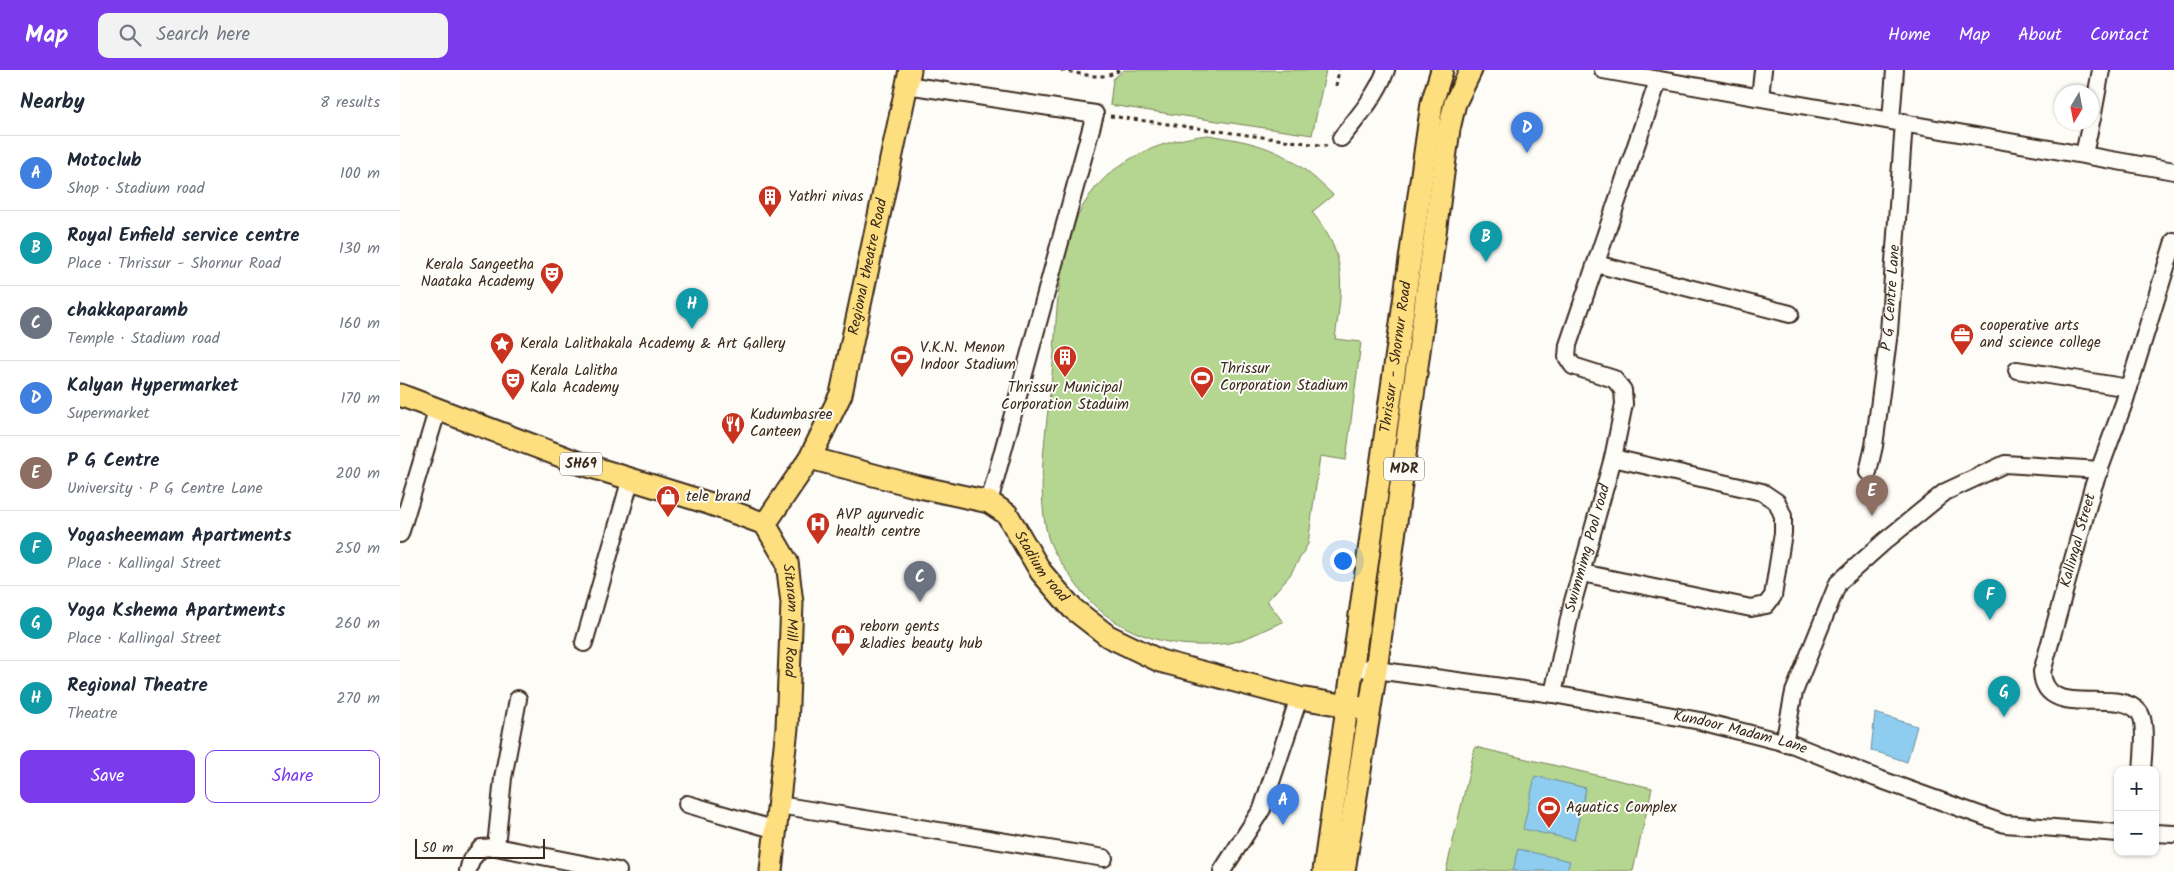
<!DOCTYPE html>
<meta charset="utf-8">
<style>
:root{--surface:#fff;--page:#f2f2f3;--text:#1f2937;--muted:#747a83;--line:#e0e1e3;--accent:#7c3aed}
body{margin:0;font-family:Kalam,sans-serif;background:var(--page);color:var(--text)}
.controls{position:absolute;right:15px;bottom:15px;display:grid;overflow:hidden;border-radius:10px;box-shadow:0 1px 4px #0004}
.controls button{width:45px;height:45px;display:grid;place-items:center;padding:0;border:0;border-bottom:1px solid var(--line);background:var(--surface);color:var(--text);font:25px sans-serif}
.compass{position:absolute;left:1654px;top:15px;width:45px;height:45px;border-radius:50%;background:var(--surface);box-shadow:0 1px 4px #0004;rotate:190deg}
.scale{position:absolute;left:15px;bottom:12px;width:130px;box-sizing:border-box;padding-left:5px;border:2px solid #3b2a1e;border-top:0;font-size:14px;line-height:18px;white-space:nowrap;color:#3b2a1e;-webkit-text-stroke:4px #fdfcf7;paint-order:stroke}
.you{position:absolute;left:942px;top:490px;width:18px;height:18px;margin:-12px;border:4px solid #fff;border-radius:50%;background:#1a73e8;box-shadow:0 0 0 8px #1a73e833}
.badge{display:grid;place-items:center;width:32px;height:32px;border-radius:50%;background:var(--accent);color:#fff;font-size:16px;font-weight:700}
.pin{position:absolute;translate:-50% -41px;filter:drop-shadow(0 1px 2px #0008)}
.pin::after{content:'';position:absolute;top:26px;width:18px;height:15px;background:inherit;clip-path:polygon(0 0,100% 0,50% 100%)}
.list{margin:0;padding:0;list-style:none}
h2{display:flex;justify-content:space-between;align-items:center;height:65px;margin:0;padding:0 20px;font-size:21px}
h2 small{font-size:16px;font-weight:400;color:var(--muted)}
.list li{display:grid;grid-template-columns:32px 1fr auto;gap:15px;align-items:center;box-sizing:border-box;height:75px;padding:0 20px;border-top:1px solid var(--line)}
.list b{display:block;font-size:19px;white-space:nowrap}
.list p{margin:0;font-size:16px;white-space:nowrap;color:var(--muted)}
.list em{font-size:16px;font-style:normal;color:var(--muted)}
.actions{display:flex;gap:10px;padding:15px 20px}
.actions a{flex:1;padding:11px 0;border:1px solid var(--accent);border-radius:10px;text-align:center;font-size:18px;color:var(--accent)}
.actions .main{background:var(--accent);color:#fff}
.icon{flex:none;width:28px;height:28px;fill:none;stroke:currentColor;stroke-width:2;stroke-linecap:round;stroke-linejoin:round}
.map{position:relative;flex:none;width:1774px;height:801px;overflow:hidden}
header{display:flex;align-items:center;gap:30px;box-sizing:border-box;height:70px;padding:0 25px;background:var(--accent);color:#fff}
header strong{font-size:24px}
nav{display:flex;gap:28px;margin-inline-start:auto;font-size:18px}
.search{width:350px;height:45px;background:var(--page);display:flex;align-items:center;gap:12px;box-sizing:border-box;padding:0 18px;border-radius:10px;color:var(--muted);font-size:19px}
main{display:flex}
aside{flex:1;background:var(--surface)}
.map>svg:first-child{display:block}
.green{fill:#b5d690;stroke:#788057}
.water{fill:#8ecdef;stroke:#6d8c9b}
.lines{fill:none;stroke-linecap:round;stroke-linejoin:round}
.minor-casing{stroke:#3b2a1e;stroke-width:20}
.major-casing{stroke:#3b2a1e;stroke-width:25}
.path{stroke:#3b2a1e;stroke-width:3;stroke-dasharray:4 4;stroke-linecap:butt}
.minor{stroke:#fdfcf7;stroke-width:16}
.major{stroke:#fedf80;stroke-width:21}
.labels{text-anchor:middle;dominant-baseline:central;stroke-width:4;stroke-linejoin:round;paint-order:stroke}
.shield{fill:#fdfcf7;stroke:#75695f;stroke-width:1}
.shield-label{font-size:14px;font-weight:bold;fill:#3b2a1e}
.poi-label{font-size:15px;fill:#3b2a1e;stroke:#fdfcf7;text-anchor:start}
.street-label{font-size:15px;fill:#3b2a1e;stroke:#fdfcf7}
</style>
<header>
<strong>Map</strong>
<div class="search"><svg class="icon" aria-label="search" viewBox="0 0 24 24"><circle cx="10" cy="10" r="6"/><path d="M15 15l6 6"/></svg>Search here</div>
<nav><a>Home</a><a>Map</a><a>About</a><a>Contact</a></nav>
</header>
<main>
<aside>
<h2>Nearby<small>8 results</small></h2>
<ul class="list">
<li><span class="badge" style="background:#3f7fe0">A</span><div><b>Motoclub</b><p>Shop · Stadium road</p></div><em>100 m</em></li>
<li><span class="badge" style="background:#0f9aa8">B</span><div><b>Royal Enfield service centre</b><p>Place · Thrissur - Shornur Road</p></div><em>130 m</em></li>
<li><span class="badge" style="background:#6b7280">C</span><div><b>chakkaparamb</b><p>Temple · Stadium road</p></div><em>160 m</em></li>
<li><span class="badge" style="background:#3f7fe0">D</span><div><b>Kalyan Hypermarket</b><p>Supermarket</p></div><em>170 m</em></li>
<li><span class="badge" style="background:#8d6e63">E</span><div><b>P G Centre</b><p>University · P G Centre Lane</p></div><em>200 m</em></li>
<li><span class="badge" style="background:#0f9aa8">F</span><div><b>Yogasheemam Apartments</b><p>Place · Kallingal Street</p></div><em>250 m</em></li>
<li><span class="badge" style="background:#0f9aa8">G</span><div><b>Yoga Kshema Apartments</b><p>Place · Kallingal Street</p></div><em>260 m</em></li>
<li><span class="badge" style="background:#0f9aa8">H</span><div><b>Regional Theatre</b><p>Theatre</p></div><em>270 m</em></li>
</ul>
<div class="actions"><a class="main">Save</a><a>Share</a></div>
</aside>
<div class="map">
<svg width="1774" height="801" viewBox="0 0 1774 801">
<rect width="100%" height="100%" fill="#fdfcf7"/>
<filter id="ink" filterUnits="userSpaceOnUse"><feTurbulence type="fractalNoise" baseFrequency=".02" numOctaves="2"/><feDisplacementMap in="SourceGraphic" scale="10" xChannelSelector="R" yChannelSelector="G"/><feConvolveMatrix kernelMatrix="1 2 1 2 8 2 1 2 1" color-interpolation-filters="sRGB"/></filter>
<g filter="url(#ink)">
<!-- green -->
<path class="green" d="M724,0h202l-14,65 -202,-30 3,-26z
M808,65c60,9 81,17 125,60l-21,17c37,46 30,73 23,127l26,3 -15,118 -26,-4 -12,88 -18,31 -23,26 16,21c-17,6 -36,18 -54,21 -59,9 -119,-10 -154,-60 -9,-14 -22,-29 -27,-46 -14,-51 1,-122 5,-174 5,-56 3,-120 37,-168 27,-38 74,-55 118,-60z
M1075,677l177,41 -19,83h-187z"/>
<!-- water -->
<path class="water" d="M1475,643l42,13 -10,36 -36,-12z
M1135,706l51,12 -12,52 -51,-11z
M1118,779l52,12 -3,10h-54z"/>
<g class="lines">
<!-- minor casing -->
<g class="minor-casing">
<g id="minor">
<path d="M1203,0l571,101"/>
<path d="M507,15l188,29 -106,388"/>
<path d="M1360,27l3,-27"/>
<path d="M1692,49l9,-49"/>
<path d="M1491,50l4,-50"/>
<path d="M941,68c17,-21 36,-43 45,-68"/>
<path d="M1684,84l7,-32"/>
<path d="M1196,194l194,50"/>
<path d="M1617,300l112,18"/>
<path id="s1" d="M1468,402l6,-26 15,-114 15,-210"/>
<path d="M0,464l38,-126"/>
<path d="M1182,503l169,35 15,-3 7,-9 10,-63v-17l-6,-14 -15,-10 -149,-34"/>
<path d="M184,573l47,-165"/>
<path id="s2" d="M954,597l199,27 147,27 94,24 82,33 129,46 113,9"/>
<path id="s3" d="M1153,624l19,-89 41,-147 11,-54 -1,-14 -9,-11 -41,-13 -6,-9 1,-12 90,-264"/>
<path d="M1384,673l10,-51 44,-109 47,-42 60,-49 60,-28 95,6"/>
<path id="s4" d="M1742,700c1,-13 5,-49 -3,-58 -22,-27 -94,10 -97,-40l51,-185 31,-84 50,-162"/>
<path d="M287,734l89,26"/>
<path d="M379,735l325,53"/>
<path d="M1755,763l19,1"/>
<path d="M96,777l7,-69 15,-79"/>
<path d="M68,801l3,-11 10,-12 15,-1 122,24"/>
<path d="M822,801l40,-62 37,-111"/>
</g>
</g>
<!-- major casing -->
<g class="major-casing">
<g id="major">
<path id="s5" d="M0,325l182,69 126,39 57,21 22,38 5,41 -5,125 -16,143"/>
<path id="s6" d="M410,388l105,28 74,16 18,12 34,58 31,36 36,28 52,25 139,37 63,10"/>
<path id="s7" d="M365,454l45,-66 31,-64 69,-324"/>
<path id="s8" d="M924,801l108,-768 10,-33"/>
<path d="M944,801l32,-201 73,-541 6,-26 16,-33"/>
</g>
</g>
<!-- path -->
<path class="path" d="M661,0c18,3 43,12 58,0
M936,16l3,-16
M710,46l217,30"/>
<!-- minor -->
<use href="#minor" class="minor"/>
<!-- major -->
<use href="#major" class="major"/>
</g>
</g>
<!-- icons -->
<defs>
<g id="building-pin" transform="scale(1.25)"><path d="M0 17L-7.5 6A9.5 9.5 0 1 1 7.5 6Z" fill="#c8321e" stroke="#fdfcf7"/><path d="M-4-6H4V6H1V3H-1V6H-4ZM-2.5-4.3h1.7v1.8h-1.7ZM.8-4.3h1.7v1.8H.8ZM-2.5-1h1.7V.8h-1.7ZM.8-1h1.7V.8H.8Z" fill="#fff"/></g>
<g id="theatre-pin" transform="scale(1.25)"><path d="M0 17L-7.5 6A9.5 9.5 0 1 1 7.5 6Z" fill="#c8321e" stroke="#fdfcf7"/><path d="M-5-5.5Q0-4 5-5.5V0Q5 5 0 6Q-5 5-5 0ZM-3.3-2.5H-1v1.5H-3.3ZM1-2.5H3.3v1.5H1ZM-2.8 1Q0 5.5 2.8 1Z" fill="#fff"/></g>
<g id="office-pin" transform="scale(1.25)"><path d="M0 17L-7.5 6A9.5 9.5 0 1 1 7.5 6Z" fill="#c8321e" stroke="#fdfcf7"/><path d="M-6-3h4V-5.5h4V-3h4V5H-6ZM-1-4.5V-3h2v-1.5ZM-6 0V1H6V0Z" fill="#fff"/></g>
<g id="sight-pin" transform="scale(1.25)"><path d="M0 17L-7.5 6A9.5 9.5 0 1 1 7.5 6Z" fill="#c8321e" stroke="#fdfcf7"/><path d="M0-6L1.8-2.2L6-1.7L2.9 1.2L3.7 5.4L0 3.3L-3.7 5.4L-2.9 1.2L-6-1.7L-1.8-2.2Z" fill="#fff"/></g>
<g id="stadium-pin" transform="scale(1.25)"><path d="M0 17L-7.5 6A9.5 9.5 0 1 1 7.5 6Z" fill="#c8321e" stroke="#fdfcf7"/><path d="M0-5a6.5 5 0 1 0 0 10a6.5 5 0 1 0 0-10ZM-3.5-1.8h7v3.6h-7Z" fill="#fff"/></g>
<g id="restaurant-pin" transform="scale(1.25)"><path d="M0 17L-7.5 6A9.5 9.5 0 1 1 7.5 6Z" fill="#c8321e" stroke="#fdfcf7"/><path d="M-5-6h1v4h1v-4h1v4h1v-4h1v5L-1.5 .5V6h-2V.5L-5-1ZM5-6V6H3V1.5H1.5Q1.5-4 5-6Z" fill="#fff"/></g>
<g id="shop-pin" transform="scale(1.25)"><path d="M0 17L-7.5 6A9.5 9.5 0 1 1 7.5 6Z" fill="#c8321e" stroke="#fdfcf7"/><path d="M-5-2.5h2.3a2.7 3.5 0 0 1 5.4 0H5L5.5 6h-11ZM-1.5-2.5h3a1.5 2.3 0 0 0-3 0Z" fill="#fff"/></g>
<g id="hospital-pin" transform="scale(1.25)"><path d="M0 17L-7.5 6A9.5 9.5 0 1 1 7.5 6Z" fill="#c8321e" stroke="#fdfcf7"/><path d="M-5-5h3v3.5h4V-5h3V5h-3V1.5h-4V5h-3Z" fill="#fff"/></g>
</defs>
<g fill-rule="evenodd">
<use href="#building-pin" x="370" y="127"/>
<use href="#theatre-pin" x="152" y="204"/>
<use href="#office-pin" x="1562" y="265"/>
<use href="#sight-pin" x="102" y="274"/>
<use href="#stadium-pin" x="502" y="287"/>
<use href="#building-pin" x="665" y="287"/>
<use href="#stadium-pin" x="802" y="308"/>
<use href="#theatre-pin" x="113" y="310"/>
<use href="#restaurant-pin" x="333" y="354"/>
<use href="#shop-pin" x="268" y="427"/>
<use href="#hospital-pin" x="418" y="454"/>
<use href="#shop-pin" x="443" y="566"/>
<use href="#stadium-pin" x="1149" y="738"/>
</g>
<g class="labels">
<!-- shield labels -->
<g class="shield">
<rect x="160" y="382.5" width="42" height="23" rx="4"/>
<rect x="984" y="387.5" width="40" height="23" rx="4"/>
</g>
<g class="shield-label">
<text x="181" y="394">SH69</text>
<text x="1004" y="399">MDR</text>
</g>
<!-- poi labels -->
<g class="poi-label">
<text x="388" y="127">Yathri nivas</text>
<text x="134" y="195" text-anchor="end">Kerala Sangeetha<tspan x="134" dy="17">Naataka Academy</tspan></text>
<text x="1580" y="256">cooperative arts<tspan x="1580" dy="17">and science college</tspan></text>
<text x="120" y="274">Kerala Lalithakala Academy &amp; Art Gallery</text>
<text x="520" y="278">V.K.N. Menon<tspan x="520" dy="17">Indoor Stadium</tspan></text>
<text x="820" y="299">Thrissur<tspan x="820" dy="17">Corporation Stadium</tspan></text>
<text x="130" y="301">Kerala Lalitha<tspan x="130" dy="17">Kala Academy</tspan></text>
<text x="665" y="318" text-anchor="middle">Thrissur Municipal<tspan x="665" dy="17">Corporation Staduim</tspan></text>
<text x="350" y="345">Kudumbasree<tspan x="350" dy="17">Canteen</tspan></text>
<text x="286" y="427">tele brand</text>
<text x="436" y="445">AVP ayurvedic<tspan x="436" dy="17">health centre</tspan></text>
<text x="460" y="557">reborn gents<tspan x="460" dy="17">&amp;ladies beauty hub</tspan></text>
<text x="1166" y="738">Aquatics Complex</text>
</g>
<!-- street labels -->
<g class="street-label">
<text stroke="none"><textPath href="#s7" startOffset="281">Regional theatre Road</textPath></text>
<text stroke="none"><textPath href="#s1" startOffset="176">P G Centre Lane</textPath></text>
<text stroke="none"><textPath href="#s8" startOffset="519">Thrissur - Shornur Road</textPath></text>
<text stroke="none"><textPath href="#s4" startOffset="311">Kallingal Street</textPath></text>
<text stroke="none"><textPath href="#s3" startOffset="150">Swimmimg Pool road</textPath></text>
<text stroke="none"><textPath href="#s6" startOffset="269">Stadium road</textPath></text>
<text stroke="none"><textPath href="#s5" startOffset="490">Sitaram Mill Road</textPath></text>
<text stroke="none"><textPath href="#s2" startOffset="392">Kundoor Madam Lane</textPath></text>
</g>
</g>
</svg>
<div class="controls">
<button>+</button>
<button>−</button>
</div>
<svg class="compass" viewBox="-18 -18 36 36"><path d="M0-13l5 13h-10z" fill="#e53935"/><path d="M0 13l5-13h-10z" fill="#747a83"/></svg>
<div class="scale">50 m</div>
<div class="you"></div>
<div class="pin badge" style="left:883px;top:755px;background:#3f7fe0">A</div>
<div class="pin badge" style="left:1086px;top:192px;background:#0f9aa8">B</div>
<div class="pin badge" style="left:520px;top:532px;background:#6b7280">C</div>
<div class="pin badge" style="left:1127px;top:83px;background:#3f7fe0">D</div>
<div class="pin badge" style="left:1472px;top:446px;background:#8d6e63">E</div>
<div class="pin badge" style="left:1590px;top:550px;background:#0f9aa8">F</div>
<div class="pin badge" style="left:1604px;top:647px;background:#0f9aa8">G</div>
<div class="pin badge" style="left:292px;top:259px;background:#0f9aa8">H</div>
</div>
</main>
